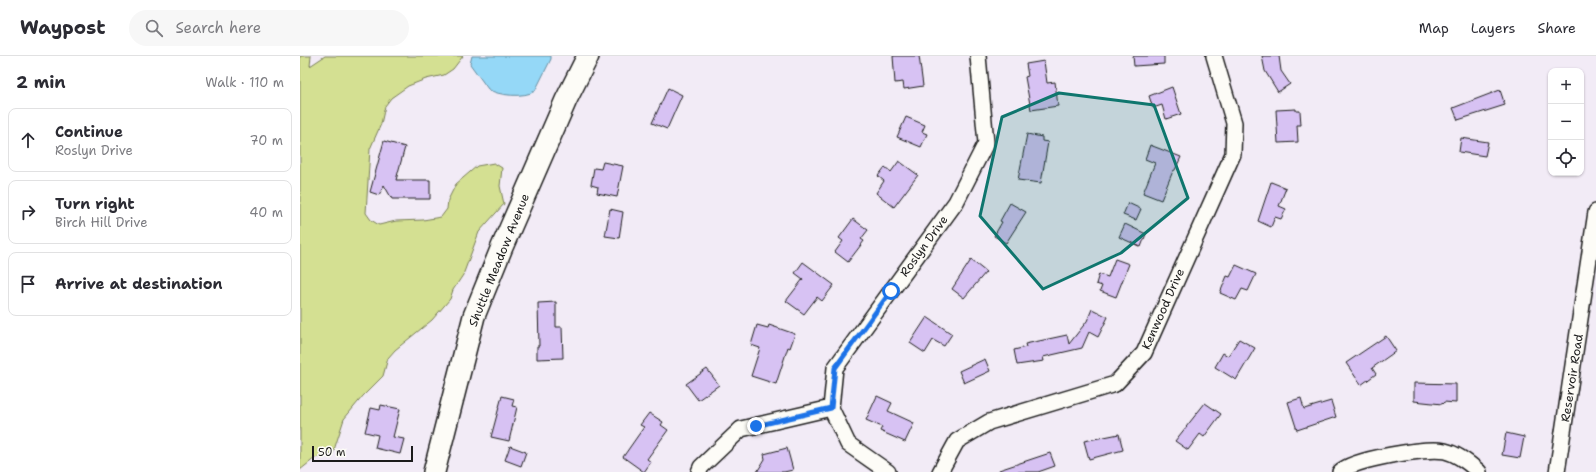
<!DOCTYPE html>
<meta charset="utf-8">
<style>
:root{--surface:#fff;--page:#f7f7f7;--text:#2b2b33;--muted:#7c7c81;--line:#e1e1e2}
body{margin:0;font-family:"Shantell Sans",sans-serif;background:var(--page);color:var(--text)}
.controls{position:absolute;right:12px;top:12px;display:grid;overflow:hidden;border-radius:8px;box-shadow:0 1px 3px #0004}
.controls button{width:36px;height:36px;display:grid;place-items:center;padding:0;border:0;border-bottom:1px solid var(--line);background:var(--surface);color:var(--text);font:20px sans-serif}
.scale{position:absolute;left:12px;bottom:10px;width:101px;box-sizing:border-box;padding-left:4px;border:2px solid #1c1c1c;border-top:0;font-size:11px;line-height:14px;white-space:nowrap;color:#1c1c1c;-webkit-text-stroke:3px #fdfcf7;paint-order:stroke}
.stop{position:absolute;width:12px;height:12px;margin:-9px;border:3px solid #1a73e8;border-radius:50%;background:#fff}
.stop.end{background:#1a73e8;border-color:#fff;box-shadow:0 1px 4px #0008}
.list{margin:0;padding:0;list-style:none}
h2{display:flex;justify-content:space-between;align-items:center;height:52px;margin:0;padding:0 16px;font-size:17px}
h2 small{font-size:13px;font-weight:400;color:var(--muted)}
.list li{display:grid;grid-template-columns:26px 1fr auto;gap:12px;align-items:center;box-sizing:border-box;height:64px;margin:0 8px 8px;padding:0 8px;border:1px solid var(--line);border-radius:8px}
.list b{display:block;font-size:15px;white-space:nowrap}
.list p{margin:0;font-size:13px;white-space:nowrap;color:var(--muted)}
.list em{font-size:13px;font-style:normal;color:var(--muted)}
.icon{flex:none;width:22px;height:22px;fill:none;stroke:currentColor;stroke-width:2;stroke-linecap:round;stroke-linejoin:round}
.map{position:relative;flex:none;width:1296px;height:416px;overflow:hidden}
header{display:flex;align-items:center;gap:24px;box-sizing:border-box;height:56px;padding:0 20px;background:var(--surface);border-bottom:1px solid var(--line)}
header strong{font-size:19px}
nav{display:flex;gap:22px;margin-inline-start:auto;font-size:14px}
.search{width:280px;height:36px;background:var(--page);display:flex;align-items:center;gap:10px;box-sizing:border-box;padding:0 14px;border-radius:22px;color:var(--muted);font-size:15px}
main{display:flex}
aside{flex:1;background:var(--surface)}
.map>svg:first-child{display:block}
.green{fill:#d4e092;stroke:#787e57}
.water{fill:#95d8f7;stroke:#658d9f}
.building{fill:#d7c2f3;stroke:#1c1c1c}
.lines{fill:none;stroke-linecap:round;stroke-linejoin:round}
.street-casing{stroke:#1c1c1c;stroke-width:18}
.secondary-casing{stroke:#1c1c1c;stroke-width:24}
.street{stroke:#fdfcf7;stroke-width:15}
.secondary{stroke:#fdfcf7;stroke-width:21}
.route{stroke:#1a73e8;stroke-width:5}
.marked{fill:#0f766e;fill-opacity:0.2;stroke:#0f766e;stroke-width:3;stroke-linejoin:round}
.labels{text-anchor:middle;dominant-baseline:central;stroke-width:3;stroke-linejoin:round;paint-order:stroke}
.street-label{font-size:12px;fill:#1c1c1c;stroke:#fdfcf7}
</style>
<header>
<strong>Waypost</strong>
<div class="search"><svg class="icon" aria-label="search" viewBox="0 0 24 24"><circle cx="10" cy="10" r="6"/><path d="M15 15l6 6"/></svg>Search here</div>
<nav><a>Map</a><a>Layers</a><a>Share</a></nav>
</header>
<main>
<aside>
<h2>2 min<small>Walk · 110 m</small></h2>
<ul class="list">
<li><svg class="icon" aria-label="ahead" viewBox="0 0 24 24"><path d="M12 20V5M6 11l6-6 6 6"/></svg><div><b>Continue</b><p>Roslyn Drive</p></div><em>70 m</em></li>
<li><svg class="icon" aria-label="right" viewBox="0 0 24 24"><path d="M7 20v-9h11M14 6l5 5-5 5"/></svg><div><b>Turn right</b><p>Birch Hill Drive</p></div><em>40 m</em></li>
<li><svg class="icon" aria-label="arrive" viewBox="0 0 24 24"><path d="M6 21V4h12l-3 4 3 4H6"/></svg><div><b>Arrive at destination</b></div></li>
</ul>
</aside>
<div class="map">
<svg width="1296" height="416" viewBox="0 0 1296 416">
<rect width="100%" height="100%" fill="#f2ebf6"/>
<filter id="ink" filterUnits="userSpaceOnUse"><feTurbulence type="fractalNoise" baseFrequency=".025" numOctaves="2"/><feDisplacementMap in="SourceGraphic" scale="8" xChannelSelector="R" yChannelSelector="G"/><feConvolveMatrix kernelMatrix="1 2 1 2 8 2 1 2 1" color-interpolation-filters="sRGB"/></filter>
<g filter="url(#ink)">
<!-- green -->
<path class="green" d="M0,0h11l-1,10 15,-10h138l-10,13 -9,6 -18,4 -18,7 -17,12 -6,8 -4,18 -11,25 -4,64 5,7 8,5 17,-4 27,-1 18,-3 6,-8 1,-9 8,-16 21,-18 17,-3 8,5 -2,18 4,18 -25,28 -16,43 -10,15 -3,9 -18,21 -37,30 -7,8 -5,18 -20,20 -19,23 -11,34 -18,5 -15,12z"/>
<!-- water -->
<path class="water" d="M172,0h79v3l-16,32c-10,7 -37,5 -47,-2l-18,-25z"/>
<!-- building -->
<path class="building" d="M593,0h26l4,30 -19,3 -1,-7 -8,1z
M833,0h31v8l-30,2z
M962,0h17l2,15 9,13 -12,8 -13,-21z
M744,5l3,22 8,-1 3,24 -27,4 -6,-33 3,-1 -2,-12z
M872,31l9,27 -15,5 -4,-14 -9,3 -4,-12z
M368,32l14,7 -15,34 -15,-6z
M1200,34l5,15 -47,15 -5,-12z
M996,53v2h4l1,14h-4l1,17 -20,1 -2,-33z
M606,61l19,8 -3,7 5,2 -6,13 -24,-10z
M727,78l15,3v4l6,1 -7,41 -23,-3z
M1161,82l27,4 -3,14 -26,-4z
M84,85l21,6 -9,33h34v19h-38l-8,-14 -5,10 -9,-3z
M850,89l31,12 -6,13 -2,1 -12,29 -18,-7 12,-30 -10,-4z
M599,105l19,14 -24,32 -18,-14 8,-12 -6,-5 7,-9 6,5z
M303,106l20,4 -6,31 -20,-4 1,-6 -7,-2 3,-17 7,1z
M971,126l15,6 -7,18 7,3 -5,10 -6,-2 -4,10 -13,-6z
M710,147l16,9 -20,31 -12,-7 8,-14 -2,-1z
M828,147l13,6 -5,11 -13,-5z
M310,153l13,3 -4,26 -14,-2z
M553,163l15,11 -7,9 3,2 -16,21 -13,-10 8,-11 -4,-3z
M825,168l21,10 -5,13 -22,-10z
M815,203l14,5 -13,33 -16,-6 2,-5 -6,-2 3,-10 9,3z
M671,204l15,12 -22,26 -12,-9z
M503,206l31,23 -12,16 -5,-4 -13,17 -18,-13 17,-22 -8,-6z
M936,209l20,9 -8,17 -6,-2 -6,11 -16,-7 7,-17 3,1z
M256,246v25h6l1,31 -26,1v-13h2l-1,-43z
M792,253l16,8 -10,20 -9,-5 -7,16 -39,9 1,4 -27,4 -3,-15 12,-3 -1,-3 42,-9 2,9 18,-23z
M627,261l25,17 -8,12 -11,-6 -8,13 -15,-10z
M457,269l11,3 1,-3 26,9 -5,14 -2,-1 -12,37 -25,-8 9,-28 -9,-3z
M1086,280l10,15 -24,17 4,6 -15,11 -15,-22z
M939,283l16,9 -19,32 -21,-13 8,-14 5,3z
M685,303l5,12 -26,12 -5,-12z
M407,313l12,16 -21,15 -12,-16z
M1114,327l42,1v19l-12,-1 -2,2 -28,-3z
M202,340l12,3 -2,7 5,1 -8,34 -18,-4z
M577,340l15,7 -4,8 26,12 -9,19 -25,-11 2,-4 -16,-7z
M1001,342l3,11 27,-8 5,16 -39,13 -9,-28z
M905,347l16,11 -17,23 -4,-3 -12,16 -13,-9z
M81,349l19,4 -7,28 11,2 -4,15 -25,-6 3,-13 -13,-3 6,-24 9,2z
M349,357l14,9 -2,3 7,5 -21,29 4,3 -7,10 -21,-15 21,-30 -4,-2z
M1206,377l18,4 -4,21 -18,-3z
M819,378l4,16 -34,9 -5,-18z
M210,390l16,6 -5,14 -16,-6z
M487,392l6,22 -9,2h-27l8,-13 -1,-5z
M750,397l5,13 -17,6h-39v-2z"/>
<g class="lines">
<!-- street casing -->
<g class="street-casing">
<path id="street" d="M399,416l2,-5 40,-38 90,-21
M588,416l-40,-28 -17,-36 4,-40 121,-166 30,-59 -8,-87
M640,416l17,-31 32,-19 126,-38 29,-31 89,-199 1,-31 -20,-67
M1040,416c13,-13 87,-25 105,-21 13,3 24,12 34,21
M1257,416l39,-260"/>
</g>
<!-- secondary casing -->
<g class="secondary-casing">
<path id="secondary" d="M134,416l40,-156 28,-69 64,-147 22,-44"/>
</g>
<!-- street -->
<use href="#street" class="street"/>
<!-- secondary -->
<use href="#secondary" class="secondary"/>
</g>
</g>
<g class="lines" filter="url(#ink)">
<!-- route -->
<path class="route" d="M456,370l75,-18 4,-40 56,-77"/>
</g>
<!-- marked area -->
<path class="marked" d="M759,37l95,12 34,93 -67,55 -78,36 -63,-73 22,-99z"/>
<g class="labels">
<!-- street labels -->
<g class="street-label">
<text transform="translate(624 190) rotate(-54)">Roslyn Drive</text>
<text transform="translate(199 204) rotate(-68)">Shuttle Meadow Avenue</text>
<text transform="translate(863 253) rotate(-66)">Kenwood Drive</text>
<text transform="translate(1272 322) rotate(-81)">Reservoir Road</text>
</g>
</g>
</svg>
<div class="controls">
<button>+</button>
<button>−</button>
<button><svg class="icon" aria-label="locate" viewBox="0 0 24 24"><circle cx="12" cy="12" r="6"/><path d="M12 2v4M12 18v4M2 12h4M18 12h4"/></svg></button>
</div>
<div class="scale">50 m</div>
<div class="stop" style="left:591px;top:235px"></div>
<div class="stop end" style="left:456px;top:370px"></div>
</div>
</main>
